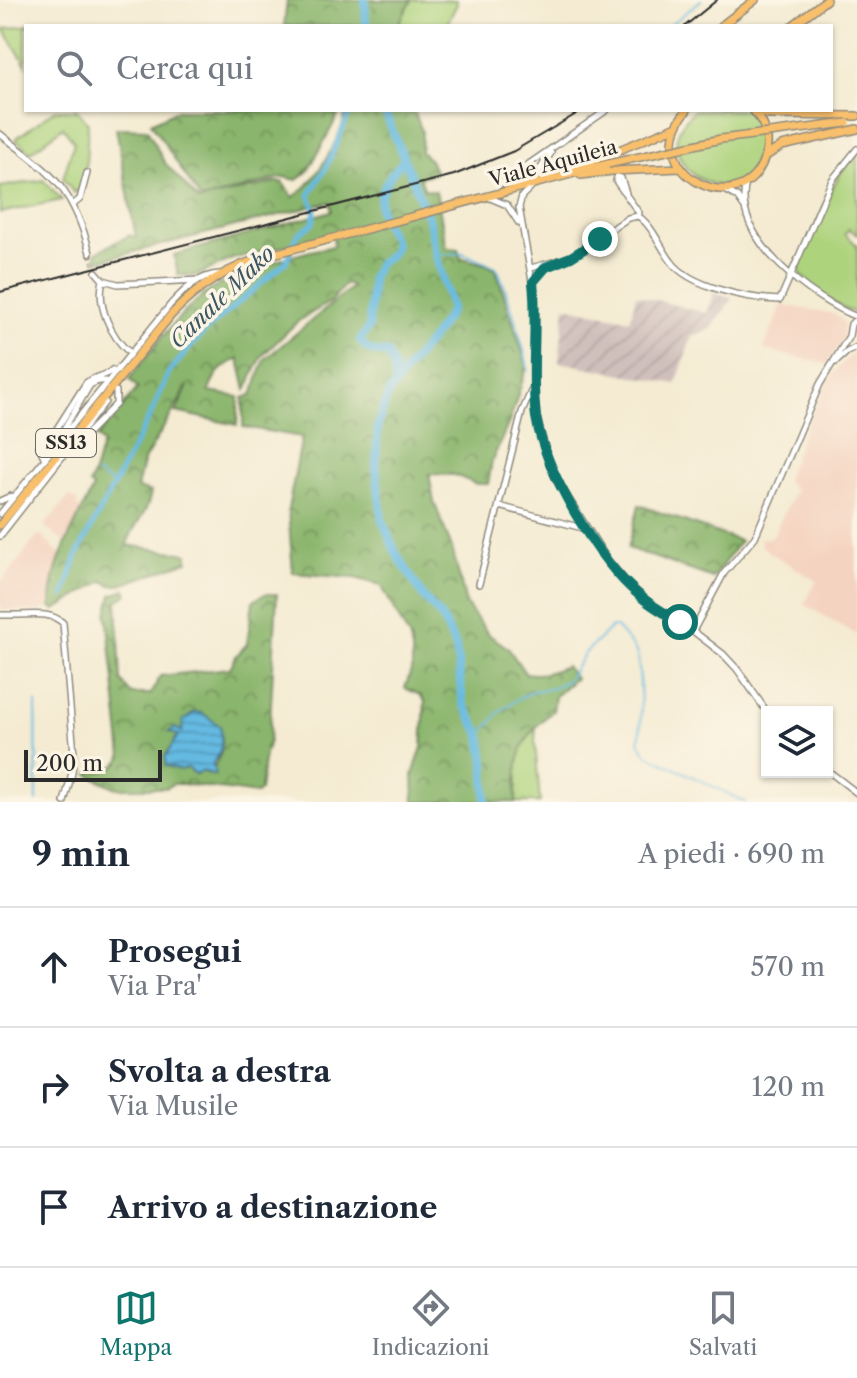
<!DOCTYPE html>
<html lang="it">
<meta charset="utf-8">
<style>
:root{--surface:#fff;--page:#f6f6f7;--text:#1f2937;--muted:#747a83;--line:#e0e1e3;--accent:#0f766e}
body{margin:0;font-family:"Libre Caslon Text",serif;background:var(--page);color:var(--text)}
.controls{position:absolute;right:24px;bottom:24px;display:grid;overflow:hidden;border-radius:0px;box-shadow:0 2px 6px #0004}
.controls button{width:72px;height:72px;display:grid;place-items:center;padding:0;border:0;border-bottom:2px solid var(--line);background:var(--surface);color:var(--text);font:40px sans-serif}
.scale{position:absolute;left:24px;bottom:20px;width:138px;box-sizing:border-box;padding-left:8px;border:4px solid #2b2b2b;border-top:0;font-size:22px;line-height:28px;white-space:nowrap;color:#2b2b2b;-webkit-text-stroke:6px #fcf5e5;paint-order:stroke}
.stop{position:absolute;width:24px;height:24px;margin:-18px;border:6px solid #0f766e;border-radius:50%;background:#fff}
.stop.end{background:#0f766e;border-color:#fff;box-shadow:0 2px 8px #0008}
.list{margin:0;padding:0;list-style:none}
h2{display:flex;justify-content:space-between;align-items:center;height:104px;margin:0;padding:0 32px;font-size:34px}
h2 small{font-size:26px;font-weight:400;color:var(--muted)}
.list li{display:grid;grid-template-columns:52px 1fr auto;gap:24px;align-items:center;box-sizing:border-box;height:120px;padding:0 32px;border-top:2px solid var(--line)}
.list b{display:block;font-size:30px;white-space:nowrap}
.list p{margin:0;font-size:26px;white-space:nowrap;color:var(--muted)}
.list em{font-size:26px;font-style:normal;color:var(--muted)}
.icon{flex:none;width:44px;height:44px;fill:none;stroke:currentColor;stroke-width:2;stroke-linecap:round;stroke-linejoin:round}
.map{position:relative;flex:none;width:857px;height:802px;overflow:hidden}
.search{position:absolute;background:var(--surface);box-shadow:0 2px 6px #0004;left:24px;right:24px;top:24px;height:88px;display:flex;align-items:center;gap:20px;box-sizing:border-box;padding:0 28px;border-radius:0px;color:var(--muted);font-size:30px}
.sheet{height:464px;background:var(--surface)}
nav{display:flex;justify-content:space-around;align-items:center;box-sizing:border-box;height:112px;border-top:2px solid var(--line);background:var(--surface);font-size:22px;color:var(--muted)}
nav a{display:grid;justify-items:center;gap:4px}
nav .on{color:var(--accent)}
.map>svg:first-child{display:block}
.built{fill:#f4d3c0}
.industrial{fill:url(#industrial-furrows)}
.green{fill:#add37d;stroke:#6c7f54;stroke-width:2}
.forest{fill:url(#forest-crowns);stroke:#5a704c;stroke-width:2;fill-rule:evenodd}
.water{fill:url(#water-rules);stroke:#487286;stroke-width:2}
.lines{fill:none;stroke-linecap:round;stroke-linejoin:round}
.stream{stroke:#65bae2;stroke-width:2}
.canal{stroke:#65bae2;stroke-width:5}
.river{stroke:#65bae2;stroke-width:8}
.minor-tunnel{stroke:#ccc5b1;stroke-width:5;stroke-dasharray:5 2.5;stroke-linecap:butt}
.minor-casing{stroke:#908b7e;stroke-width:8}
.major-casing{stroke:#908b7e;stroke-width:10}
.minor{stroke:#fff;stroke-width:5}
.major{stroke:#f8bf6c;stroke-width:7}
.rail{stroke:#2b2b2b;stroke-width:2}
.major-bridge-casing{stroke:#908b7e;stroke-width:10;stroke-linecap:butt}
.major-bridge{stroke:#f8bf6c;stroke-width:7}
.route{stroke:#0f766e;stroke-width:10}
.labels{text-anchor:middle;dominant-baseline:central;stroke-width:7;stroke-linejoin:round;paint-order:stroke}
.shield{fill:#fcf5e5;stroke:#6a6863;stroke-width:2}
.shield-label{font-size:18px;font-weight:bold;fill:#2b2b2b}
.street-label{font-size:20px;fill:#2b2b2b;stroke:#fcf5e5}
.water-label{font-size:22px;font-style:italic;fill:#3c5662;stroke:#fcf5e5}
</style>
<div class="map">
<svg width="857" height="802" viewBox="0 0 857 802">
<defs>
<pattern id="industrial-furrows" width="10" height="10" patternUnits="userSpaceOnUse" patternTransform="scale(2)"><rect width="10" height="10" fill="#d0c0bc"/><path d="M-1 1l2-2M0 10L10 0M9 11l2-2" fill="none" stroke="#b3a5a2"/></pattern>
<pattern id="forest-crowns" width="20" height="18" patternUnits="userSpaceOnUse" patternTransform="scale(2)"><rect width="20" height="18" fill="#8ab56c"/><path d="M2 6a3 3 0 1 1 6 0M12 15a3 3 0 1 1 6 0" fill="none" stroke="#719359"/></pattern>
<pattern id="water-rules" width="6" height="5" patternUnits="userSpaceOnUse" patternTransform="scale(2)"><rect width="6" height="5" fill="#65bae2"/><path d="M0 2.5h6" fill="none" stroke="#5397b7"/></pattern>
</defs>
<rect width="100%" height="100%" fill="#fcf5e5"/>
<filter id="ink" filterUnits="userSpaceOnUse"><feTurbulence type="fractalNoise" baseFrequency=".0125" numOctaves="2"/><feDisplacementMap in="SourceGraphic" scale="16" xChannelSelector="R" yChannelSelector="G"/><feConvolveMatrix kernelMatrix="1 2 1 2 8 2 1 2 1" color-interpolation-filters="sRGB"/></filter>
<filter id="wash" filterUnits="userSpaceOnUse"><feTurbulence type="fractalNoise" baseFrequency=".006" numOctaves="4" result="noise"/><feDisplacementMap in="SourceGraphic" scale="32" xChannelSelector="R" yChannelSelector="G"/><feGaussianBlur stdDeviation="1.8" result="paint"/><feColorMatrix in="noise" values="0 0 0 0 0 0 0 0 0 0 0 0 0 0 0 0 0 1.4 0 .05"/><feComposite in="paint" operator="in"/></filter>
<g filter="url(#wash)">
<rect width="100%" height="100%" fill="#f4ebd2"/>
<!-- built -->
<path class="built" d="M782,305l53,9 6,5 3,5 -1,17 -16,23 -64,-14z
M857,352v283l-53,-31 13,-23 -48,-29 -7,-6 -2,-7 9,-1 5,-4 21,-44 -8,-7v-7l20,-53 23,-46 21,-23z
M70,496l8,6 -2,3 6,6 -17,32 -21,-17z
M39,534l23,21 -11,37v15l-12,4 -36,-1 -3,-6v-20z"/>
<!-- industrial -->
<path class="industrial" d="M714,292l19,6 -22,31 -19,7 -16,48 -117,-22 6,-56 65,14 6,-25 71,18z"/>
<!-- green -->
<path class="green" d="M412,0h44l1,4 -11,22h-44l-2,-5z
M49,22l1,4h-24v39l-22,-36z
M55,110h22l11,13 -2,42 -6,25 -6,3 -11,-14 11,-37 -11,-15 -32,25 -16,-13z
M695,110h51c11,10 18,23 16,38 -9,80 -131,16 -67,-38z
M857,152v83l-8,-6 -4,5 12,11v68c-16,-2 -51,-29 -59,-43l33,-80 10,-18z
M43,180l19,20 -62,13v-26z
M536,725l-1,17 5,60h-24l2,-48z"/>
<!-- forest -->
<path class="forest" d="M287,0h125l-12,21 2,5h-118z
M177,110h164l-33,61 -11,9 -14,-3 -78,22 -5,-1 -49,-75z
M346,110h68l8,22 -1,20 9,8 6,13 -16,4 4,12 12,2 11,57 11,1 3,11 2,-2 25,7 8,5 31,96 -17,54 -18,41 -4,23h-12l-21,-9 -26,-1 5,28 18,46 14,56 22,30 20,14 17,25c15,3 27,-1 41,-7l9,12 -20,18 -2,15c-33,26 -39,50 -37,91h-102l-1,-27 9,-28 3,-45 -5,-7 -15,-7 7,-20v-18l-2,-11 -29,-54 -26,-7 -62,-5 -5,-64 14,-72 -59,-10v-29l9,-3 13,-36 87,-72 -6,-4 -15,18 -34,21 -35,34 -16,34 -7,-31c-18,7 -25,15 -30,33l30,5 -2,28 -61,-13 12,-26 -45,76 -6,26 14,4c-4,25 -18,31 -24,53l61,9v7l-67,24h-10l-8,-4 -48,29 -4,-3c-1,-42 24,-82 42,-119l-4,-4c8,-14 8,-27 14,-40l-6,-7 41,-49 -9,-9c22,-28 45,-60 73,-83 30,-24 95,-43 132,-50l-1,-12 -101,25 -36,17 -18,-1 -4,-20 158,-44 -2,-9 -232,59 -2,-9 34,-17 6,3 -20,-110 31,1 17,33 35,39 77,-19h6l11,15c22,-12 50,-63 53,-87z
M639,505l101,36 -27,37 -85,-30z
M126,589l2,5 -11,7 4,79 10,14h20l9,-18 70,-8 6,-12 11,-12 6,-43 12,-7h12l-8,147 -4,12 -5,37 -3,4 -74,-10h-10l-7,4h-50l-27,-13 3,-4c14,3 23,-2 30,-14l-15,-143 5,-19zM220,726c1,8 4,21 0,29 -4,9 -7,10 -8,20l-10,-4 -7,3 -7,-7 -8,3 -11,-5 -4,-8 14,-23 -9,-2z"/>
<!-- water -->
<path class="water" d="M194,712l8,1 18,13c2,14 4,26 -7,36l2,13 -13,-4 -6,3 -8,-6 -8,2 -14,-4 -1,-9 13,-22 -9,-3 7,-4 6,4 1,-12 4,-1z"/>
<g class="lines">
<!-- stream -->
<path class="stream" d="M669,26l32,-26
M436,255l26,-2 34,14c7,10 32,93 32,104
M97,474l18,11
M36,702l1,100
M481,735l19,-24 18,-12 15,-8 17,-2 18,-9 17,-27 27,-26h4c7,8 15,16 20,25 5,12 6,76 3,90l9,13 97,47"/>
<!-- canal -->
<path class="canal" d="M64,596l13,-41 77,-147 15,-36 34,-39 83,-71 12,-28 15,-11 2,-14 -6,-14 17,-27 25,-58"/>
<!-- river -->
<path class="river" d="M365,0l1,26
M384,110l45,110 7,35 15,52c-3,17 -44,58 -55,77
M403,161c-13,13 -28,33 -22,53 3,11 10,19 14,30l-4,11 -12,8 -7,14 -3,50 -9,13c7,12 14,13 27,13l7,15 2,16 -7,8 -11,32 -2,42 6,54 14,33 27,43 19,22 14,29 7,56 18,32 4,27 1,40"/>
</g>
</g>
<g filter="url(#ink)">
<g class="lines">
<!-- minor-tunnel -->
<path class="minor-tunnel" d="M90,253l6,19"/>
<!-- minor casing -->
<g class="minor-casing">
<path id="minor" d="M0,134c52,40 73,53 90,119
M526,168l1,6 12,-3 12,-18
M746,183c-16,55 67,117 111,134
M500,184l107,-74
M532,186l-10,10 -3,11 16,91 -1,87 2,30 12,44 8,20 51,80 20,24 25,22 41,26 30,23 14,15 30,43
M725,190l12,7 7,10
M626,193l-5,-15 -4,-1 -1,4 23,32 -1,3
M488,197l19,8 12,18
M74,204l6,-5 7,-26
M531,268l40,-11 57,-39 10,-2c15,10 22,31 33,45 18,26 78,38 109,39l52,-120 25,-31
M96,272l7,8 15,4 81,-4
M103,280c-7,25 8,57 27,73
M836,362l11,-10 10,-5
M62,432l28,-47 8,-4h7
M78,443l38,-39v-13
M44,457l-5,-11 17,-16 30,-47c8,-7 19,-6 26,-13
M0,501l11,-5
M499,506l87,23
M0,514l171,-210c12,-13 29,-30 49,-30
M0,536l105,-134
M479,584l43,-172 10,-23
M0,615h12
M15,615c17,0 35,-4 48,8l11,131 -2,19 -8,29
M693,631l31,-58 31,-36 65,-153 29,-48 2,-12 6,-6
M827,770l30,23"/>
</g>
<!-- major casing -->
<g class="major-casing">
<path id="major" d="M721,26l34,-26
M792,26l34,-26
M687,110c-52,61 56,117 78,46 5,-17 0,-33 -12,-46
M756,111l13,4 88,1
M766,156l16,-10 75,-17
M568,171l109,-45
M581,175l31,-4 69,-3
M0,525l171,-210c29,-31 59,-48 99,-60l338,-91"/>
</g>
<!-- minor -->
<use href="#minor" class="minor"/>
<!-- major -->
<use href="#major" class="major"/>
<!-- rail -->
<path class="rail" d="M685,26l32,-26
M0,292l454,-117 60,-24 69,-41"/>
<!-- major-bridge casing -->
<g class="major-bridge-casing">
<path id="major-bridge" d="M608,164l113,-25 126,-16"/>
</g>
<!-- major-bridge -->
<use href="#major-bridge" class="major-bridge"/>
</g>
</g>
<g class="lines" filter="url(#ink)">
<!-- route -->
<path class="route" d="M600,239l-29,18 -25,10 -13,15c5,45 -3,90 3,135 9,54 61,143 103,178 12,11 27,19 41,27"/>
</g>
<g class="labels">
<!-- shield labels -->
<rect class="shield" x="36" y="429" width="60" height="28" rx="6"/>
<g class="shield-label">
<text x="66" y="443">SS13</text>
</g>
<!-- street labels -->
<g class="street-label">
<text transform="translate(553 163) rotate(-15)">Viale Aquileia</text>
</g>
<!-- water labels -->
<g class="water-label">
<text transform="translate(222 297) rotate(-44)">Canale Mako</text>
</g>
</g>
</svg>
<div class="controls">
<button><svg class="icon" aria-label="layers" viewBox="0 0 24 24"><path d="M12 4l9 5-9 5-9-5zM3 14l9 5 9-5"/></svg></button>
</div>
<div class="scale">200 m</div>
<div class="stop" style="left:680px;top:622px"></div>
<div class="stop end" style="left:600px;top:239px"></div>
<div class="search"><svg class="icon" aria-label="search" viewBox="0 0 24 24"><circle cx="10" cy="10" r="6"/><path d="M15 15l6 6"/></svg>Cerca qui</div>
</div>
<section class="sheet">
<h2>9 min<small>A piedi · 690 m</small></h2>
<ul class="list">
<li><svg class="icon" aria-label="ahead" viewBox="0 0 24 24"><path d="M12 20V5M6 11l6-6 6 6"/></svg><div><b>Prosegui</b><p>Via Pra'</p></div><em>570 m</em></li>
<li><svg class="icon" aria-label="right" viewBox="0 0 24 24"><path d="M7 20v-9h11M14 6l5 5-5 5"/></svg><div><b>Svolta a destra</b><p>Via Musile</p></div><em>120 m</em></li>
<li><svg class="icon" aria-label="arrive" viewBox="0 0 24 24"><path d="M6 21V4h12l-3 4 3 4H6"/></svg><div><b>Arrivo a destinazione</b></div></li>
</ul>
</section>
<nav>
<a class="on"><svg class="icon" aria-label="map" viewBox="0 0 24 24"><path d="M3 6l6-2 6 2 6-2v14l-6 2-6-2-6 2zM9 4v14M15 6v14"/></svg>Mappa</a>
<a><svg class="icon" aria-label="directions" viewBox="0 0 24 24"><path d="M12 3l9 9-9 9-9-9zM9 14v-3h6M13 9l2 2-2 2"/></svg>Indicazioni</a>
<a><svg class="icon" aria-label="saved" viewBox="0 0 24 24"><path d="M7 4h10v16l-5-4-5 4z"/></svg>Salvati</a>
</nav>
